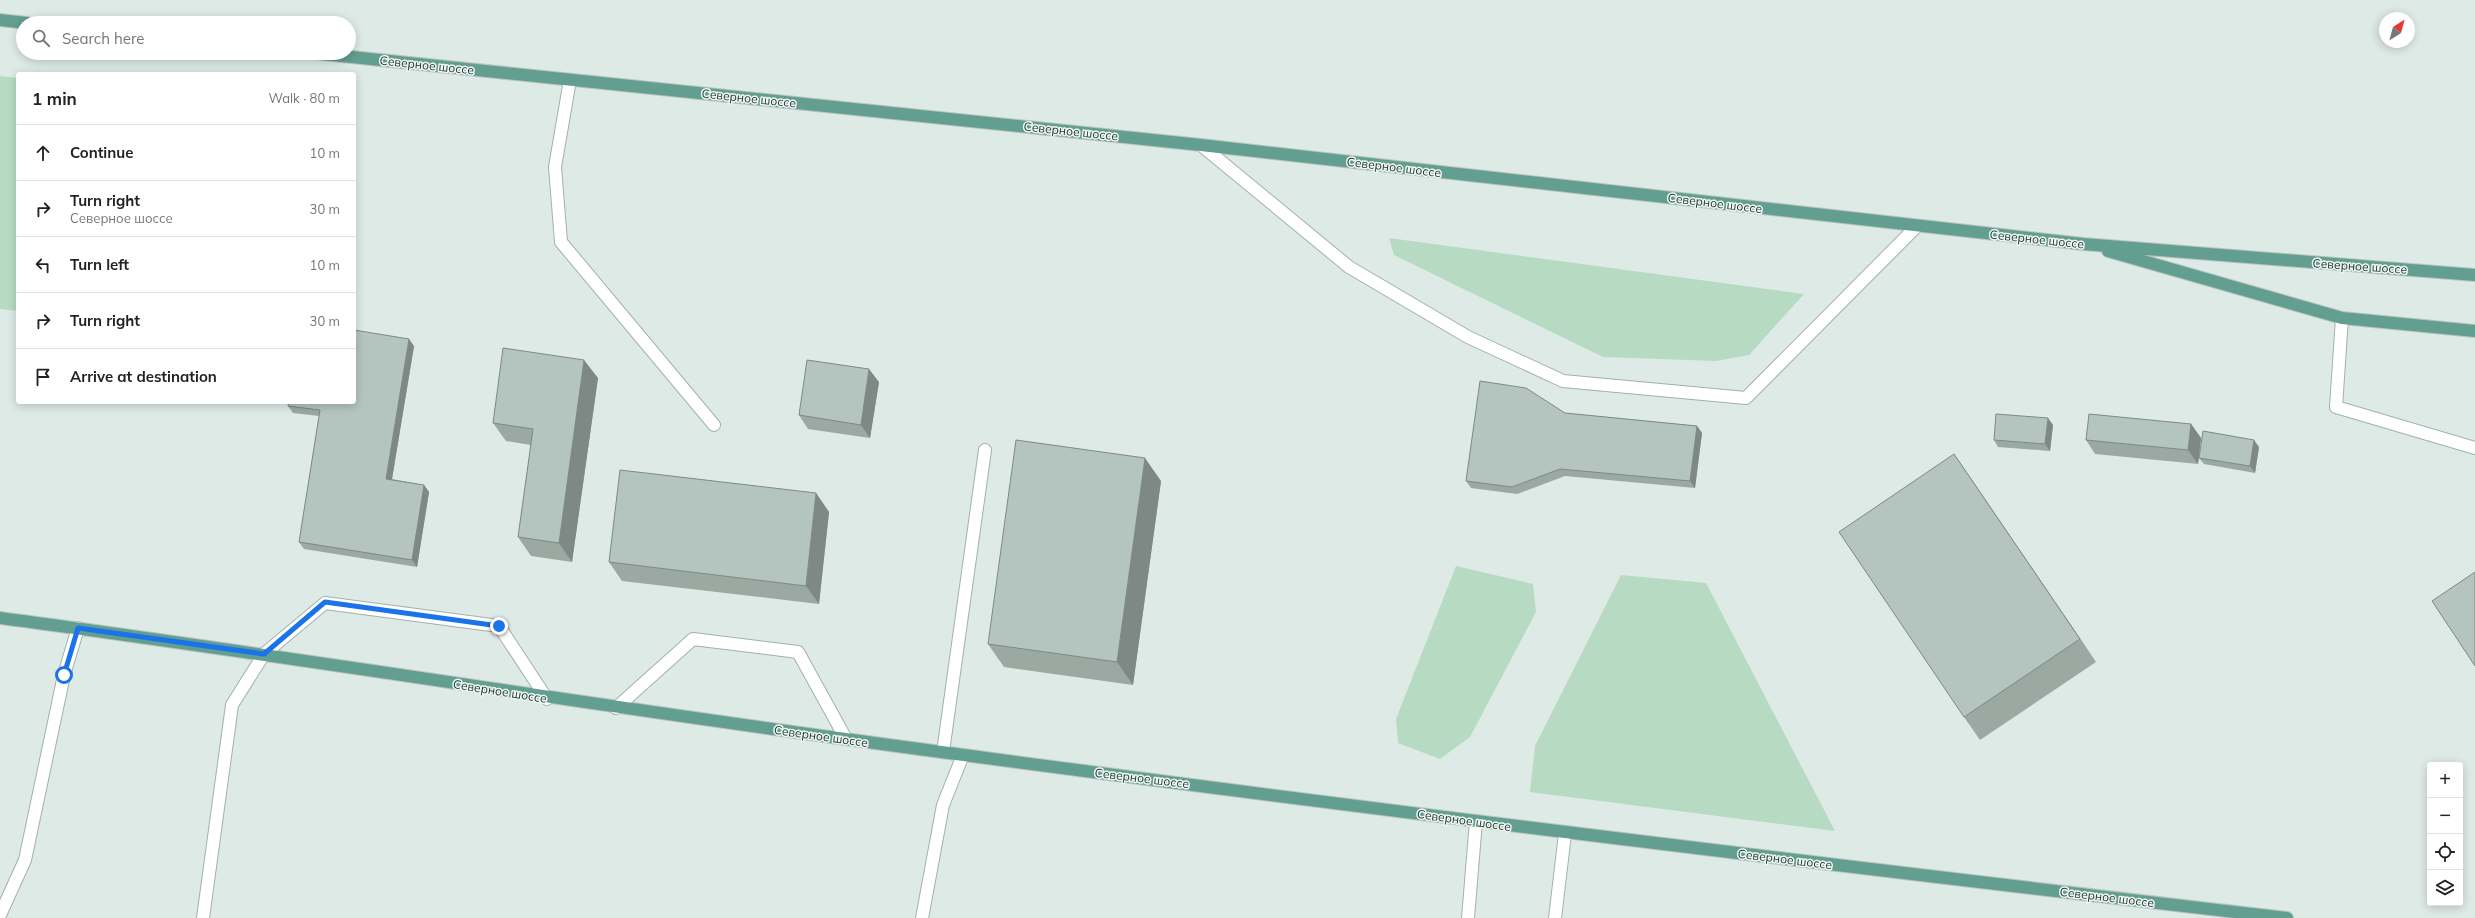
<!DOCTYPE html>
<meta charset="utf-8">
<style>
:root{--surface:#fff;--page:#f2f2f2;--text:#222;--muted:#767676;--line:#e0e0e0}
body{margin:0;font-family:Mulish,sans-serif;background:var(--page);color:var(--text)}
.controls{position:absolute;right:12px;bottom:12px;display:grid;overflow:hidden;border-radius:4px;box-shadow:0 2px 10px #0003}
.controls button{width:36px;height:36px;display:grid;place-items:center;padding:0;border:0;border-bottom:1px solid var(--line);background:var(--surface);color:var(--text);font:20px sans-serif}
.compass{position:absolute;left:2379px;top:12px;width:36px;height:36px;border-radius:50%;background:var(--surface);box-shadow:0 2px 10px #0003;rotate:36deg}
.stop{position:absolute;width:12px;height:12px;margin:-9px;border:3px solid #1a73e8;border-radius:50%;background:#fff}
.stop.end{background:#1a73e8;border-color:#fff;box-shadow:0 1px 4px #0008}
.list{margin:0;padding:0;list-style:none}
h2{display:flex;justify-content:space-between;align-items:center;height:52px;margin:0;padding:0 16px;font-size:17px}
h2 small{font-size:13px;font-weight:400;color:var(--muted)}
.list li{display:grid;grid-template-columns:26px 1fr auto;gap:12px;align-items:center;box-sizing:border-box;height:56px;padding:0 16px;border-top:1px solid var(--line)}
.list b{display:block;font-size:15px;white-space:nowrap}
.list p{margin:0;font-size:13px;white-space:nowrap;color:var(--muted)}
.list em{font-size:13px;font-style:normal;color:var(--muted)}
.icon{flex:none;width:22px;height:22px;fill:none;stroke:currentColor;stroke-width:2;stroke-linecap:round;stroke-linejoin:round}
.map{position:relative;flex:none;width:2475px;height:918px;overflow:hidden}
.search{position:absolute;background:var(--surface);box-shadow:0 2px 10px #0003;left:16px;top:16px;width:340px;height:44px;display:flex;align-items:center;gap:10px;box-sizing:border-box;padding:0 14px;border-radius:22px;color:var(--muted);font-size:15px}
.panel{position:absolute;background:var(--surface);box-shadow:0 2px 10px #0003;left:16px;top:72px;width:340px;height:332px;border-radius:4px}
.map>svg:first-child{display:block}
.green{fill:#b7dbc2}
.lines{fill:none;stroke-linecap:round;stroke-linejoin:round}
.service-casing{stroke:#a1b1ac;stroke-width:14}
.primary-casing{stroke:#bcc4c2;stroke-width:14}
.service{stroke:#fff;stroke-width:12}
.primary{stroke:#639f91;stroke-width:12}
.wall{fill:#9ba9a3}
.shaded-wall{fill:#7e8985}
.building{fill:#b4c4be;stroke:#7e8985}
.route{stroke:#1a73e8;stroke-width:5}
.labels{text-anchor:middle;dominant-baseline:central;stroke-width:3;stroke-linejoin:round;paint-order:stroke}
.street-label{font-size:12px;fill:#203933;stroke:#eff7f3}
</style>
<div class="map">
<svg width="2475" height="918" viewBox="0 0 2475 918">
<rect width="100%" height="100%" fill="#deeae5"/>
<!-- green -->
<path class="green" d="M0,76l18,2v233l-18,-2z
M1389,238l415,56 -55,61 -33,6 -113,-4 -209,-102z
M1456,566l77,18 3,28 -66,125 -30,22 -42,-16 -2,-24z
M1621,575l85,8 129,248 -305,-39 5,-46z"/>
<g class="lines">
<!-- service casing -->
<g class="service-casing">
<path id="service" d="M570,80l-15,87 6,75 153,183
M1201,145l148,122 119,70 95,44 183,17 171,-172
M2342,318l-6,89 139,41
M616,708l77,-69 105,13 48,87
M943,752l42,-302
M0,915l25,-55 39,-185 14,-47
M203,918l29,-213 32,-51 61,-51 174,23 48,73
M922,918l21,-113 20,-50
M1468,918l8,-97
M1555,918l10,-84"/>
</g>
<!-- primary casing -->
<g class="primary-casing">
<path id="primary" d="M0,20l27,3
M313,53l888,92 882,99 392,31
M2108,251l234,67 133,13
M0,618c280,37 558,82 838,120 482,66 966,124 1449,180"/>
</g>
<!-- service -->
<use href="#service" class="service"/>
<!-- primary -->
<use href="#primary" class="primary"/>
</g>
<!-- wall -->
<path class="wall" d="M414,346l-22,133 32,6 5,7 -12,75 -113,-18 -5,-7 20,-126 -26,-3 -5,-7z
M598,378l-26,184 -41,-6 -13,-19 13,-92 -25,-4 -13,-18z
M879,382l-9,56 -62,-9 -9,-14z
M1565,413l132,13 5,7 -7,55 -130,-12 -48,18 -46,-6 -5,-7z
M2191,424l10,14 -3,26 -103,-10 -9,-14z
M2053,425l-3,26 -52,-4 -4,-7z
M2259,447l-4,26 -51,-9 -5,-6z
M1954,454l142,208 -116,78 -16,-23z
M1161,481l-28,204 -129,-18 -16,-23z
M816,493l13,19 -10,92 -197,-23 -13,-19z"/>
<!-- shaded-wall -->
<path class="shaded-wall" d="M409,339l5,7 -23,139 -5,-6z
M584,360l14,18 -26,184 -13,-19z
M869,369l10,13 -9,56 -9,-13z
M2048,418l5,7 -3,26 -5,-7z
M2191,424l10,14 -3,26 -10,-14z
M1697,426l5,7 -7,55 -5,-7z
M2254,440l5,7 -4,26 -5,-7z
M1954,454l16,23 126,185 -16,-23z
M1145,458l16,23 -28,204 -16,-23z
M424,485l5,7 -12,75 -5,-7z
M816,493l13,19 -10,92 -13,-18z"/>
<!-- building -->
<path class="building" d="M354,330l55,9 -23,140 38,6 -12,75 -113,-18 21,-132 -32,-4 1,-4h65z
M503,348l81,12 -25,183 -41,-6 15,-108 -40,-6z
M807,360l62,9 -8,56 -62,-10z
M1480,381l46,7 39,25 132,13 -7,55 -130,-12 -48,18 -46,-6z
M1996,414l52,4 -3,26 -51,-4z
M2089,414l102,10 -3,26 -102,-10z
M2203,431l51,9 -4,26 -51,-8z
M1016,440l129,18 -28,204 -129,-18z
M1954,454l126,185 -116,78 -125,-185z
M620,470l196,23 -10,93 -197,-24z
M2475,572v94l-43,-65z"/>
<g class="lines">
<!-- route -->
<path class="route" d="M64,675l14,-47 186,26 61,-52 174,24"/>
</g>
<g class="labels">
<!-- street labels -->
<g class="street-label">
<text transform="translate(427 65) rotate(6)">Северное шоссе</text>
<text transform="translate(749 98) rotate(6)">Северное шоссе</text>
<text transform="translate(1071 131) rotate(6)">Северное шоссе</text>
<text transform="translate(1394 167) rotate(7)">Северное шоссе</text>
<text transform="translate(1715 203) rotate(7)">Северное шоссе</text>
<text transform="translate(2037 239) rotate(6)">Северное шоссе</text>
<text transform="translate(2360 266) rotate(4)">Северное шоссе</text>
<text transform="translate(500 691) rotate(9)">Северное шоссе</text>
<text transform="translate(821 736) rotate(8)">Северное шоссе</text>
<text transform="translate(1142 778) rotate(7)">Северное шоссе</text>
<text transform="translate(1464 820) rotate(8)">Северное шоссе</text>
<text transform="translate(1785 859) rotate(7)">Северное шоссе</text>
<text transform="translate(2107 897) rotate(7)">Северное шоссе</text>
</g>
</g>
</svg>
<div class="controls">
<button>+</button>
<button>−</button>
<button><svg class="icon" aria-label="locate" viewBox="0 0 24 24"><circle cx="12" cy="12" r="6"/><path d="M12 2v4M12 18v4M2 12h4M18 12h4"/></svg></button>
<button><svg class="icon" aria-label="layers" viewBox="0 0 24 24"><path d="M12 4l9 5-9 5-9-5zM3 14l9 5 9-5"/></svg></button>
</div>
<svg class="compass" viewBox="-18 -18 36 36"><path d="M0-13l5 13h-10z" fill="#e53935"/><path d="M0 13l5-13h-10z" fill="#767676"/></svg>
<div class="stop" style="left:64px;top:675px"></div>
<div class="stop end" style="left:499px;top:626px"></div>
<div class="search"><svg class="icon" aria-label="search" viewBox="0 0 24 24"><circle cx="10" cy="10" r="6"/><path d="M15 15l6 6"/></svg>Search here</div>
<section class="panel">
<h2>1 min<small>Walk · 80 m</small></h2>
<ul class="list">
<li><svg class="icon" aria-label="ahead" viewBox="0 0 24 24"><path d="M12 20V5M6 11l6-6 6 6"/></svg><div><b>Continue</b></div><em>10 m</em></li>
<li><svg class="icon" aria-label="right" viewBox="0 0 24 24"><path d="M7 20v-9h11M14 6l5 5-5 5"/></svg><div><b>Turn right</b><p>Северное шоссе</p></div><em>30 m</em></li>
<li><svg class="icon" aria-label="left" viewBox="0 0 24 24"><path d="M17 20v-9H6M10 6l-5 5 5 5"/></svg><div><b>Turn left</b></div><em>10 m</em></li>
<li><svg class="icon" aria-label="right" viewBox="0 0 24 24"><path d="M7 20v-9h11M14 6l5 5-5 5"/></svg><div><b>Turn right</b></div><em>30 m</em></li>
<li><svg class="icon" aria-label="arrive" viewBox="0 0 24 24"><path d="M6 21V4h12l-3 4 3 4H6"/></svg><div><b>Arrive at destination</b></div></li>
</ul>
</section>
</div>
